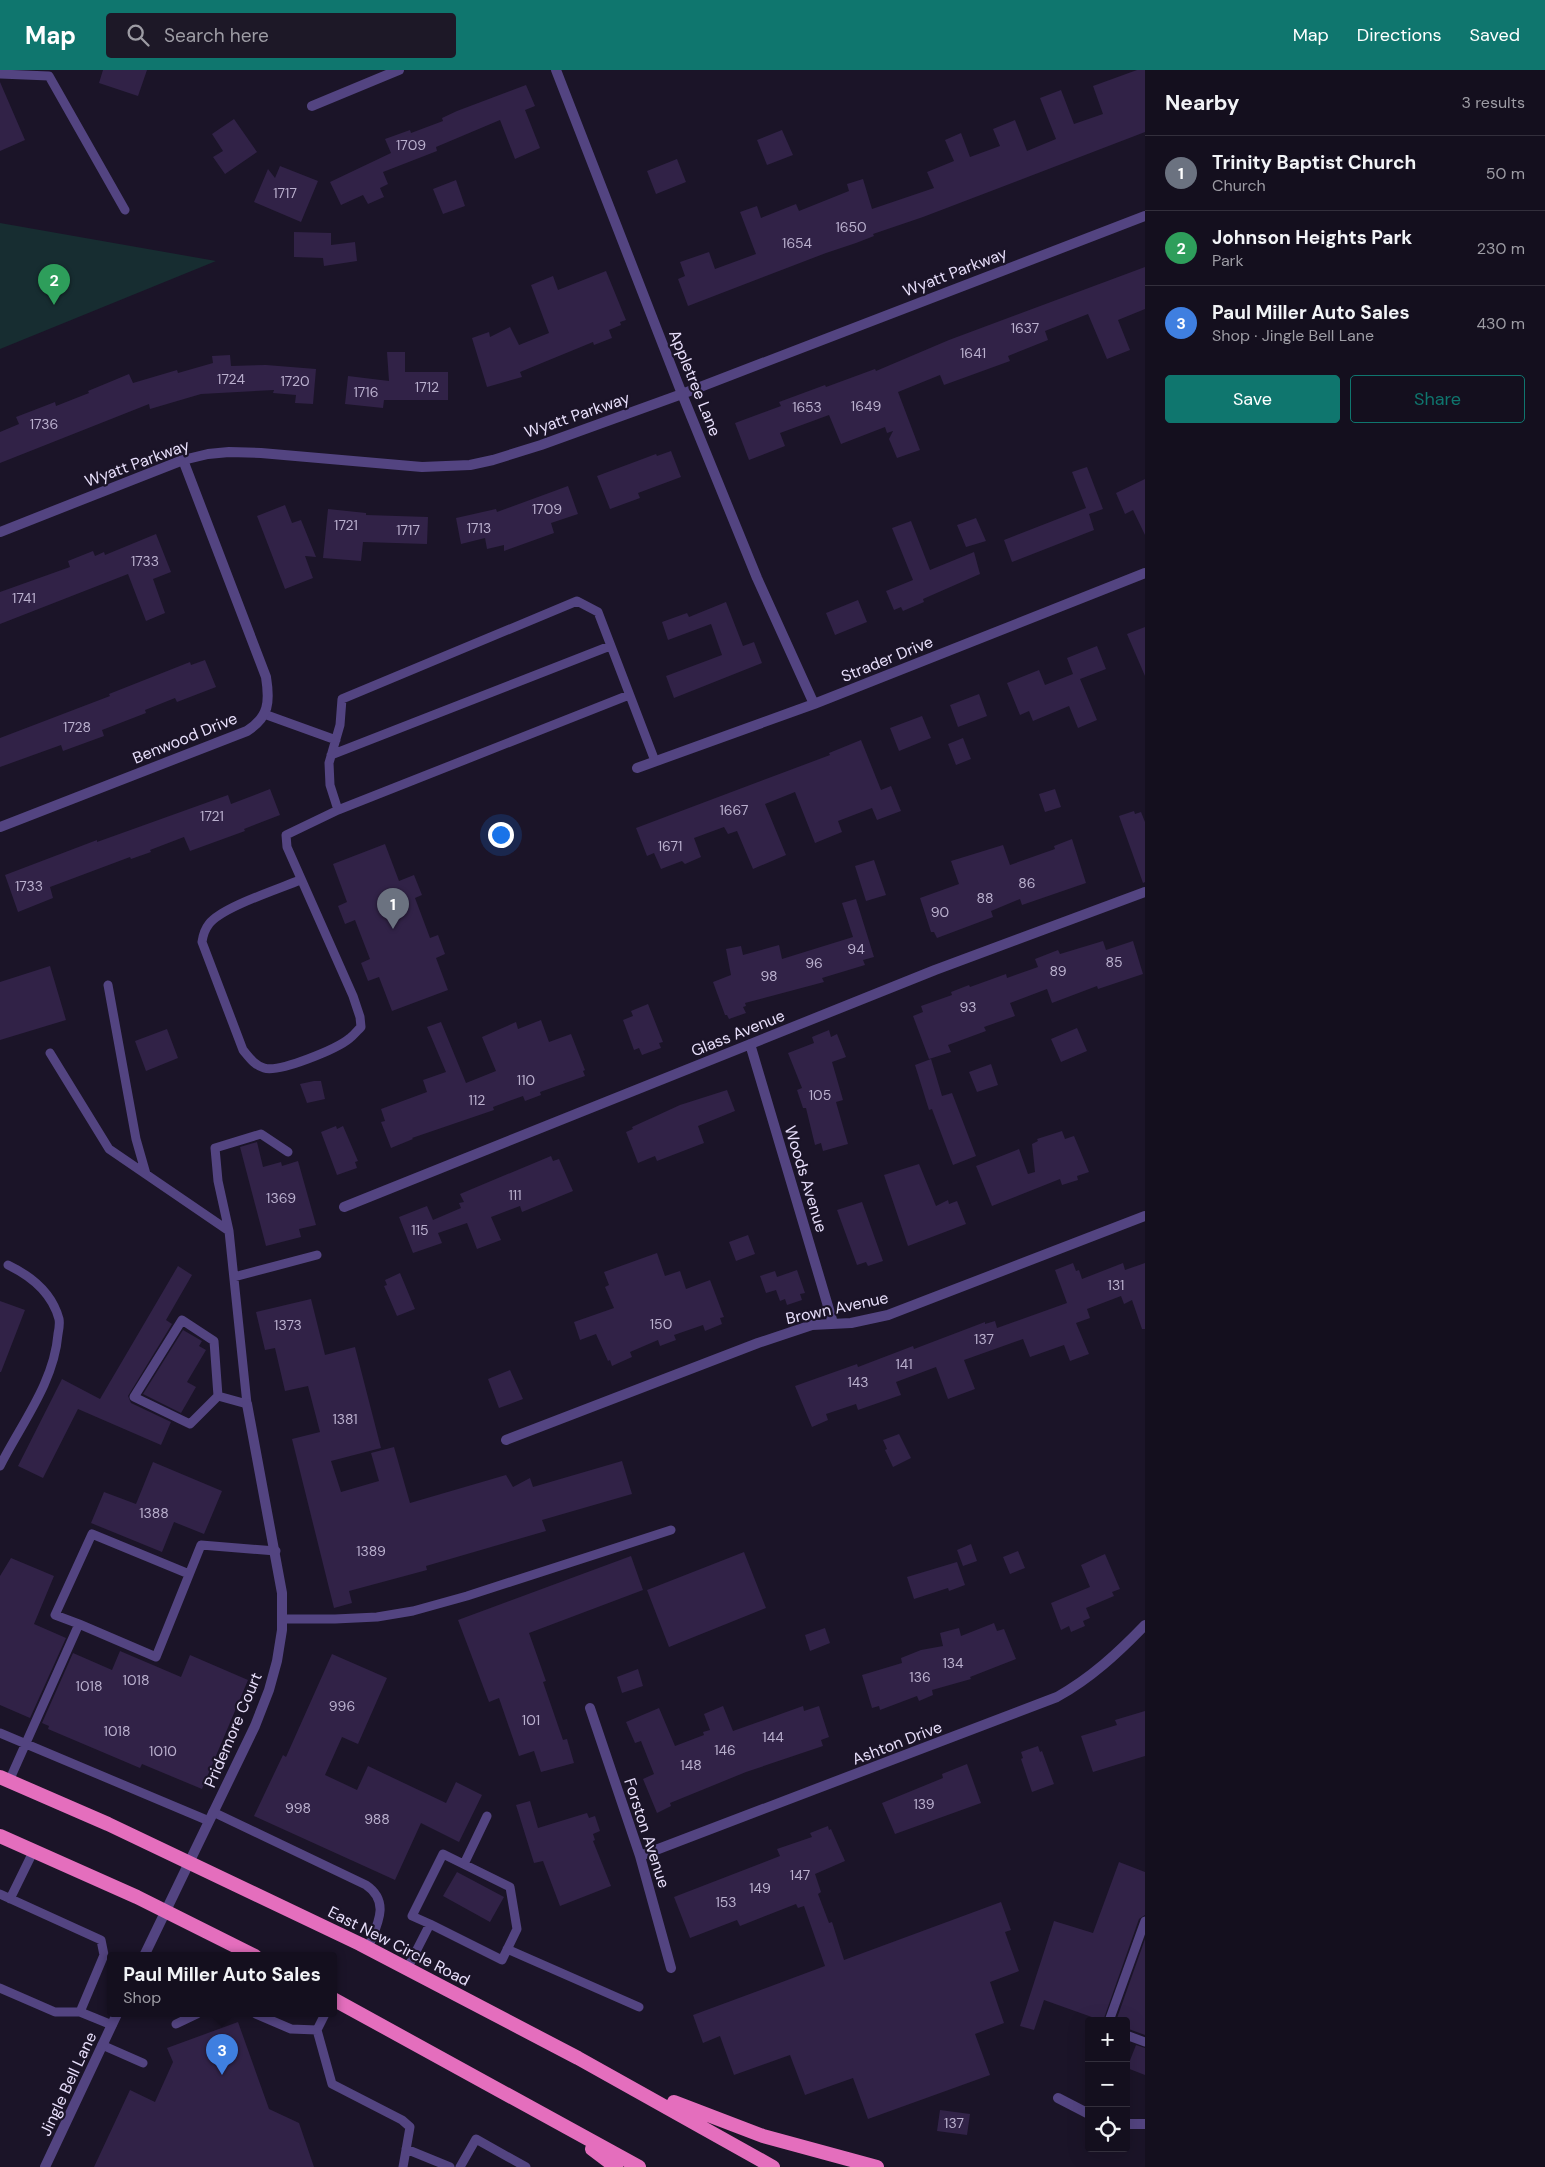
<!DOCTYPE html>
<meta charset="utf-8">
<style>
:root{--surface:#140f1e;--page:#1d1827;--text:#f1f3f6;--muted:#9d9ca4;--line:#332f3c;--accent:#0f766e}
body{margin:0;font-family:"DM Sans",sans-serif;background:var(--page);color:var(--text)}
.controls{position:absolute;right:15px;bottom:15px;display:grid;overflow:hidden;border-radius:5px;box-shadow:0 5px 20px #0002}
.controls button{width:45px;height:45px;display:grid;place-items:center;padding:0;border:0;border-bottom:1px solid var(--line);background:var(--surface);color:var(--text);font:25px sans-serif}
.you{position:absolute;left:500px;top:764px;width:18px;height:18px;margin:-12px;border:4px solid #fff;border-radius:50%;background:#1a73e8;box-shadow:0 0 0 8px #1a73e833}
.badge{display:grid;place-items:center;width:32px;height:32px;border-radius:50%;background:var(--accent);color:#fff;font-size:16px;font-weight:700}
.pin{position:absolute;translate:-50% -41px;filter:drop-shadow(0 1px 2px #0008)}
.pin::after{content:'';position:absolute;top:26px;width:18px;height:15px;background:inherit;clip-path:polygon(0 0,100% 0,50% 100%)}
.popup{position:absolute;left:107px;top:1882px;width:230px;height:65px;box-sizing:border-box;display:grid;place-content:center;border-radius:5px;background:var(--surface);filter:drop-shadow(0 1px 4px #0005);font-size:16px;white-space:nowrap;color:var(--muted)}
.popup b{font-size:19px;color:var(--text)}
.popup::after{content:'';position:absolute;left:50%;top:100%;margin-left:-10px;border:10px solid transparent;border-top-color:var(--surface)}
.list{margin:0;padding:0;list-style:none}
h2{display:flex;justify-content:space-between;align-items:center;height:65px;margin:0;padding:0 20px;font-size:21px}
h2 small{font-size:16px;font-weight:400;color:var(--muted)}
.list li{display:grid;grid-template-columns:32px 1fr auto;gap:15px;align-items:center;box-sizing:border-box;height:75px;padding:0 20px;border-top:1px solid var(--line)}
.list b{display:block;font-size:19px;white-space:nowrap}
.list p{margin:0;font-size:16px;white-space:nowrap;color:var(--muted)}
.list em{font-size:16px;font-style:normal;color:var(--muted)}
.actions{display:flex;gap:10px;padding:15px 20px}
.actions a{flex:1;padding:11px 0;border:1px solid var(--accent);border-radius:5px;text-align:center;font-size:18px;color:var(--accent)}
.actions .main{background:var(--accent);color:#fff}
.icon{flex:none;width:28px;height:28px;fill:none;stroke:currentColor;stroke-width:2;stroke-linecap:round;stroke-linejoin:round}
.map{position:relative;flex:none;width:1145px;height:2097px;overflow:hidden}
header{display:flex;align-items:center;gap:30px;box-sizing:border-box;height:70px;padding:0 25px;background:var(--accent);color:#fff}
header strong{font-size:24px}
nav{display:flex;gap:28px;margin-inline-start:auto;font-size:18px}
.search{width:350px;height:45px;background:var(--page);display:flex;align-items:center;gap:12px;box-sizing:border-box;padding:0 18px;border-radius:5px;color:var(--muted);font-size:19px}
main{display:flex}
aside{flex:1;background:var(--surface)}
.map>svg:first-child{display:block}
.green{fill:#172d31}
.building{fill:#312247}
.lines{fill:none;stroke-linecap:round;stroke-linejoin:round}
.service{stroke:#534481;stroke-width:9}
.minor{stroke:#534481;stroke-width:10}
.trunk{stroke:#e46ebd;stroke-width:14}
.labels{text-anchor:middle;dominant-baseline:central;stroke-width:4.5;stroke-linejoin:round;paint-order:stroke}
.number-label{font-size:14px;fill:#bab0ce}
.street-label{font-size:16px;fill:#e8dffb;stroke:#1b1428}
</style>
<header>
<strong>Map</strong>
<div class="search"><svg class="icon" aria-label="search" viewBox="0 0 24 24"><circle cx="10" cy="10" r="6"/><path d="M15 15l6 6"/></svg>Search here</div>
<nav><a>Map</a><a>Directions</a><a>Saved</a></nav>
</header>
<main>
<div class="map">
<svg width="1145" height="2097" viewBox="0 0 1145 2097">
<rect width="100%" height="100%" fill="#1b1428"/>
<!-- green -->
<path class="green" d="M0,153l216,38 -216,88z"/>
<!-- building -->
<path class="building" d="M103,0h44l-9,26 -39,-13z
M1137,0h8v62l-222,85 -50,17 1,2 -18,7 -30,10 -138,53 -10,-27 7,-3 -5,-14 29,-10 6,17 41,-15 -16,-42 17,-6 4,12 35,-14 3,7 50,-20 -2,-7 16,-5 9,30 62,-21 -7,-16 27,-11 -9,-21 16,-7 9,24 30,-11 -7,-17 22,-9 12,31 29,-12 -16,-41 21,-8 13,34 29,-10 -10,-28z
M0,12l25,58 -25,11z
M526,15l9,21 -10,4 15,38 -25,11 -15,-39 -64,27 1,4 -54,21 5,12 -8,4 4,9 -16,7 -5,-9 -22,10 -11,-23 61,-29 -6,-14 25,-9 1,3 32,-12 -1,-3 15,-7z
M234,49l23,33 -32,22 -12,-17 10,-6 -11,-17z
M782,60l11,25 -26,10 -10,-25z
M677,89l9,23 -30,12 -9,-23z
M280,96l38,15 -17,41 -47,-20 14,-33 7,9z
M456,110l9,26 -22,8 -10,-25z
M294,162l37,1v12l24,-3 2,19 -33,5 -1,-8 -29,-1z
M1145,197v42l-27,11 12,30 -23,9 -19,-45 -43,17 3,9 -40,16 2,5 -66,24 -4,-10 -42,17 22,58 -23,8 -8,-19 4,-8 -6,2 -2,-6 -44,17 -12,-29 -49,18 5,13 -36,14 -14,-37 46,-17 -2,-4 46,-17 1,2 49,-18 1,2 73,-31z
M606,201l20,49 -6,2 1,3 -12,5 3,8 -18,7 -1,-3 -73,30 2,5 -35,10 -15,-49 17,-6 1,5 20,-10 9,18 30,-12 -18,-48 22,-9 5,14z
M387,282h18v20h43v28h-64l-1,8 -38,-4 3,-28 41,5z
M230,285l1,11 35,-1 50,4 -3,35 -18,-1 1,-8 -23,-2 1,-3 -73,4 -51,15 -1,-5 -149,59v-31l19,-8 -3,-7 39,-15 1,4 33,-13 -1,-2 41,-17 4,9 44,-13 1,3 35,-10 -1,-7z
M671,381l10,26 -43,16 2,5 -30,11 -13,-33 59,-22 1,2z
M1087,397l16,42 -14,5 5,16 -82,32 -8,-22 82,-32 -14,-36z
M1145,409v56l-12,-25 -8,4 -9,-21z
M568,416l10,28 -27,9 3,10 -50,18v-6l-17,4 -2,-11 -24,6 -5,-26 40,-9 1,3z
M285,435l7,18 9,-3 15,37 -11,-1 8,22 -28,11 -28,-73z
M328,439l38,4v2l62,2 -1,27 -64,-2 -2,19 -38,-3z
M976,448l10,23 -20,6 -9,-22z
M911,451l19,49 44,-18 6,22 -57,25 1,3 -21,9 -2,-4 -7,3 -8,-19 27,-11 -21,-52z
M156,464l15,38 -18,7 12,34 -19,8 -18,-47 -128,50v-32l70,-25 -2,-6 25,-10 2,5 9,-4 1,3z
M858,530l9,22 -32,13 -9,-22z
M726,532l17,44 11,-4 8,21 -88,35 -8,-22 56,-21 -11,-31 -43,16 -6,-18 25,-9 2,4z
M1145,557v49l-18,-42z
M1097,576l9,23 -26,10 17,41 -19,8 -9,-22 -36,15 -4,-10 -9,4 -13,-32 32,-13 6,15 28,-11 -6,-16z
M205,590l11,27 -39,15 -2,-4 -30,12 1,3 -44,17 2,6 -41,15 -2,-6 -61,22v-29l110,-42 -1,-2 81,-32 1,3z
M979,624l8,22 -29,11 -8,-22z
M922,646l9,22 -32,13 -9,-23z
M963,668l8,21 -15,6 -8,-21z
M861,670l20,50 10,-4 10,25 -24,9 -5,-12 -34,13 4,11 -27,11 -20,-51 -30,12 21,51 -33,14 -16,-38 -9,3 -4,-7 -30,11 7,19 -16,7 -3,-3 -21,8 -7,-16 -7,3 -11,-28 194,-73 -1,-2z
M270,719l10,26 -36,14 1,2 -55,20 -6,-14 -34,13 1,2 -20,7 -1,-2 -80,30 3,11 -35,14 -13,-37 92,-35v2l131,-47 3,9z
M1055,719l6,18 -16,5 -6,-18z
M1134,741l1,3 6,-2 4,10v60l-2,1 -24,-67z
M1072,769l14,44 -64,22 -2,-6 -29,12 2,6 -56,21 -3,-6h-3l-11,-34 39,-14 -8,-23 52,-16 7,20 45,-16 -1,-3z
M385,774l14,37 15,-6 8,20 -7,3 15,40 8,-3 7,19 -9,4 12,32 -56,21 -13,-34 -11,4 -7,-18 9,-4 -15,-39 -10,4 -7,-18 9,-4 -14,-38z
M874,790l12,35 -20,6 -11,-35z
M856,829l18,58 -11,3 2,5 -43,13 2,4 -79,21 1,3 -3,1 3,6 -17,6 -2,-4h-2l-12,-33 18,-7 -5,-26 15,-3 2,9 36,-10 3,14 71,-22 -11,-34z
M1103,871l3,9 27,-9 10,33 -45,15 -1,-3 -45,17 -5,-14 -37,14 5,13 -31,11 2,4 -38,14 3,7 -22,7 -16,-43 10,-4 -2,-6 31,-11 -1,-3 18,-7 1,2 36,-13 1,4 31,-11 -3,-8 23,-9 2,4z
M50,896l16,54 -66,20v-58z
M648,934l15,38 -4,1 2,5 -19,7 -3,-7 -5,2 -11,-30 10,-4 -2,-5z
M541,950l8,22 22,-8 14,36 -2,1 2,5 -45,16 1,3 -16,6 -2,-5 -14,5 -16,6 1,3 -82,28 1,1 -22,9 -10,-26 4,-1 -4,-12 46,-17 -4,-12 23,-8 -19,-45 14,-5 25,61 30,-12 -14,-34 34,-15 2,7z
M1077,958l10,23 -26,11 -10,-23z
M167,959l11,29 -32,13 -11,-30z
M829,960l2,7 6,-3 9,23 -14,5 11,38 -7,2 12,42 -25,7 -2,-8 -6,2 -9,-37h-3l-6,-18 5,-2 -14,-35 26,-10 -2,-6z
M931,989l11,37 10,-3 24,63 -23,9 -21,-56 -3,1 -14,-45z
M991,994l7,21 -21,7 -8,-20z
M314,1011h7l4,18 -18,4 -7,-19z
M727,1020l8,21 -37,15 6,17 -47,18 -2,-5 -17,7 -12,-31 7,-3 -1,-2 48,-22z
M336,1056l1,3 6,-3 15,35 -3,1 2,6 -20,7 -16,-43z
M1062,1061l3,8 9,-3 15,36 -12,4 1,4 -16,5 -2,-6 -68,27 -16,-40 43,-17 9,25 7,-2 -3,-28 6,-3 -1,-2z
M257,1072l6,25 18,-5 1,4 16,-5 18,64 -17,4 2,8 -35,9 -26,-99z
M551,1086l2,5 6,-2 14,32 -51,21 -2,-6 -29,11 10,23 -24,9 -10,-26 -29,10 4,10 -29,10 -14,-36 28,-11 6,14 28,-12 -2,-5 5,-1 -4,-8z
M919,1094l17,42 12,-6 1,4 8,-3 9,23 -58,22 -24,-71z
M862,1132l21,59 -15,5 -2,-4 -9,3 -20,-55z
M748,1165l7,19 -19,7 -7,-19z
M657,1183l8,23 15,-5 6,18 24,-9 14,37 -4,1 2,6 -17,7 -2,-6 -29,10 2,5 -16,6 -2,-6 -28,12 2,5 -20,9 -2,-6 -2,1 -12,-27 -16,6 -6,-18 40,-14 -9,-21 4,-2 -5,-13z
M1073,1193l3,8 3,-1 3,9 41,-16 2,7 20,-7v66h-3l-10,-29 -8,4 -3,-8 -34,13 3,9 -14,5 13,31 -19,7 -6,-16 -34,12 -7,-18 -59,21 11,29 -27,10 -12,-32 -40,15 5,13 -43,15 -2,-6 -30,10 2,6 -16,7 -17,-41 62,-22 1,3 55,-21 1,3 71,-27v2l10,-3 2,7 70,-25 -12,-33z
M178,1196l14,9 -26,45 6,4 -44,72 3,7 40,19 -10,23 -83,-36 -35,69 -25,-12 44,-87 38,20z
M797,1200l8,23 -5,1 2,6 -15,5 -2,-6 -5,2 -4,-11 -10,3 -6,-17 15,-5 2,6z
M400,1203l15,36 -18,7 -13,-30 3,-1 -2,-5z
M311,1229l14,56 30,-8 26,101 -50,13 10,31 38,-11 -8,-28 23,-6 16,56 96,-28 7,12 17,-9 3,9 89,-26 10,33 -90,26 4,11 -120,35 1,4 -78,21 3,12 -18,5 -42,-169 28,-7 -12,-46 -23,5 -10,-43 -10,2 -9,-38z
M0,1231l25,9 -24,62h-1z
M183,1260l19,11 -3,5 7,4 -19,32 9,5 -15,26 -38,-19z
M510,1300l13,29 -24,9 -11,-29z
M899,1364l12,24 -18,9 -8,-17 2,-1 -4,-9z
M153,1392l69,29 -18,43 -30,-12 -12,30 -71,-29 13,-31 32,12z
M971,1474l6,17 -14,5 -6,-16z
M1018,1481l7,17 -15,6 -7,-17z
M744,1482l22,56 -97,39 -22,-57z
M1105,1484l15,35 -8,3 2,4 -28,12 4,10 -7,3 2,5 -14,6 -2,-6 -8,4 -10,-27 39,-16 -9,-22z
M631,1486l12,34 -114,43 17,48 -3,1 20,58 4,-1 7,24 -33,9 -7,-21 -15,5 -20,-58 -10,4 -31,-82z
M11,1488l43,18 -20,48 32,14 -36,80 -30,-13v-129z
M957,1492l8,23 -16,6 -1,-3 -34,11 -7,-22z
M994,1553l3,8 7,-2 12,30 -46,18 1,2 -39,11 1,5 -14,6 -2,-5 -37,14 -1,-4 -7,2 -10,-33 40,-12 -1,-5 20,-8 22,-4 -3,-13 19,-5 2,8z
M825,1558l5,15 -20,8 -5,-16z
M120,1581l61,26 9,-22 58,25 -46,109 -60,-25 -2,4 -92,-39 1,-3 -7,-3 31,-70 39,17z
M332,1584l55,24 -29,66 -16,-7 -17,38 32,15 11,-24 78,37 10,-21 26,13 -23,47 -38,-19 -26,57 -141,-64 29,-61 3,2z
M638,1599l5,17 -21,7 -5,-16z
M723,1636l10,25 70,-25 1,5 15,-5 10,31 -8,3 2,6 -77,26 -76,31 1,3 -14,7 -14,-34 11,-5 -13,-33 -6,2 -9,-21 33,-14 16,38 29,-11 -1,-3 7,-2 -6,-16z
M1145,1641v45l-52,16 -12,-36 36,-11 -2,-5z
M1038,1676l2,6 2,-1 12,33 -22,8 -11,-33 2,-1 -2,-6z
M967,1694l14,39 -86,31 -13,-31 61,-25 -1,-4z
M530,1731l8,27 49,-15 2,5 6,-2 5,15 -7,3 2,6 -2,1 18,45 -51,20 -17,-45 -9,2 -18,-58z
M828,1756l1,4 2,-1 14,32 -30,13 6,18 -3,2 11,29 3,-1 12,38 157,-58 10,28 -6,2 14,39 -29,11 14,41 -29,11 15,41 -122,44 -15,-41 -48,17 -15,-40 -56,20 -14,-39 -17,7 -10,-28 132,-49 -21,-60 -6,2 -2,-4 -56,22 -3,-6 -47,18 -16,-41 106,-41 -3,-7 35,-12 -2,-4z
M1119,1792l26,10v43l-6,4 -36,102 -59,-21 -10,30 -14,-4 34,-105 39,12z
M457,1802l47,25 -14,25 -47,-26z
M1145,1869v96l-19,-7v-7h-10z
M238,1952l31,87 30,14 15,44h-220l36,-77 25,12 18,-40 -6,-14z
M1136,1975l9,3v27l-18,-7z
M940,2040l30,4 -3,21 -30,-4z"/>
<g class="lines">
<!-- service -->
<path class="service" d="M0,4l49,2 76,134
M264,644l72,26
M331,685l279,-109
M338,740l-8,-25 -1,-22 11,-38 2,-26 235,-98 21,11 57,149
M300,810c-21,9 -78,27 -91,44 -4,5 -6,11 -7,18l41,108c6,7 11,15 21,18 15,5 73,-19 86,-30 4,-3 7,-7 11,-11l-1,-10 -7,-21 -66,-149 -1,-12 52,-25 291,-115
M108,915l28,154 10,35
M50,983l59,96 120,82
M234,1207l83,-22
M218,1326l-28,28 -56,-27 48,-77 32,21 4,55 29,8 -18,-173 -11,-50 -3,-33 46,-14 27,18
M0,1396c21,-42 54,-83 58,-132 1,-5 2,-10 1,-15 -7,-26 -28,-43 -51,-54
M282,1549h53l42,-2 36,-6 54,-15 204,-66
M79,1554l-24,-9 37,-81 97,40
M0,1663l209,88
M9,1711l70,-157 77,33 45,-112 75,6
M213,1742l153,73c25,17 11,40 2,63
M464,1794l23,-48
M0,1824l101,46 3,15 -24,57 32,13
M10,1829l24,-49
M507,1879l132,58
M407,1899l23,-45 72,36 15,-31 -7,-42 -67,-33 -31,62 18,8
M0,1918l55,24h25
M256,1944l35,15 26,1
M325,1944l-8,16 15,54 70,36 8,7 -7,40
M1109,1951l36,-100
M176,1954l21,-10
M1126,1965l19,7
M102,1975l41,18
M406,2079l44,18
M460,2097l16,-28 50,28"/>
<!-- minor -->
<path class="minor" d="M556,0l126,324 75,184 57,126
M312,36l87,-36
M0,462l183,-72 25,-6 21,-2 32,1 161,14 48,-2 23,-5 48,-15 141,-51 463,-178
M637,698l177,-64 331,-131
M0,757l247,-96c22,-14 23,-29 19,-54l-83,-217
M750,974l83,279
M344,1137l591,-237 210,-78
M506,1370l252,-97 54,-18 39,-2 37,-8 257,-99
M590,1638l50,148 31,112
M640,1786l417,-159c34,-19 61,-44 88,-72
M144,1886l111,-230 14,-36 8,-29 5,-31v-37l-35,-189
M1058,2028l31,16
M1126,2054h19
M45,2097l72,-153"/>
<!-- trunk -->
<path class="trunk" d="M0,1707l108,47 252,120 218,114 195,109
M0,1766l137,61 118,59
M333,1929l306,168
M674,2032l89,34 114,31
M592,2079l24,18"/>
</g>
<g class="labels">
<!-- number labels -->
<g class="number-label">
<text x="411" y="75">1709</text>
<text x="285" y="123">1717</text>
<text x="851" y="157">1650</text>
<text x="797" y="173">1654</text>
<text x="1025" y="258">1637</text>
<text x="973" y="283">1641</text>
<text x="231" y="309">1724</text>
<text x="295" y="311">1720</text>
<text x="427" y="317">1712</text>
<text x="366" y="322">1716</text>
<text x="866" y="336">1649</text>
<text x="807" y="337">1653</text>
<text x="44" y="354">1736</text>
<text x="547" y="439">1709</text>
<text x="346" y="455">1721</text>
<text x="479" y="458">1713</text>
<text x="408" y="460">1717</text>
<text x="145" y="491">1733</text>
<text x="24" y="528">1741</text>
<text x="77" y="657">1728</text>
<text x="734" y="740">1667</text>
<text x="212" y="746">1721</text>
<text x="670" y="776">1671</text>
<text x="1027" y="813">86</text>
<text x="29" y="816">1733</text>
<text x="985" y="828">88</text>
<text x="940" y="842">90</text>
<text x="856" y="879">94</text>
<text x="1114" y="892">85</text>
<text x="814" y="893">96</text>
<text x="1058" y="901">89</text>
<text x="769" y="906">98</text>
<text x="968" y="937">93</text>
<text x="526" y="1010">110</text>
<text x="820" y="1025">105</text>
<text x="477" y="1030">112</text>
<text x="515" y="1125">111</text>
<text x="281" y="1128">1369</text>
<text x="420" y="1160">115</text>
<text x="1116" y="1215">131</text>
<text x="661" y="1254">150</text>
<text x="288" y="1255">1373</text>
<text x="984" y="1269">137</text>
<text x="904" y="1294">141</text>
<text x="858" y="1312">143</text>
<text x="345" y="1349">1381</text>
<text x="154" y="1443">1388</text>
<text x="371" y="1481">1389</text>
<text x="953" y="1593">134</text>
<text x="920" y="1607">136</text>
<text x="136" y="1610">1018</text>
<text x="89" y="1616">1018</text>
<text x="342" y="1636">996</text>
<text x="531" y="1650">101</text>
<text x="117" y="1661">1018</text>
<text x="773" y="1667">144</text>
<text x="725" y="1680">146</text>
<text x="163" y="1681">1010</text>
<text x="691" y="1695">148</text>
<text x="924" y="1734">139</text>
<text x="298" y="1738">998</text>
<text x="377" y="1749">988</text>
<text x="800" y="1805">147</text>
<text x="760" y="1818">149</text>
<text x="726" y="1832">153</text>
<text x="954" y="2053">137</text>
</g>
<!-- street labels -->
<g class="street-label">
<text transform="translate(955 202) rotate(-21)">Wyatt Parkway</text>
<text transform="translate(695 313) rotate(68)">Appletree Lane</text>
<text transform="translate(577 345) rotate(-19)">Wyatt Parkway</text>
<text transform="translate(137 393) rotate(-20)">Wyatt Parkway</text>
<text transform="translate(887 589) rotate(-22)">Strader Drive</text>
<text transform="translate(185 668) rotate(-22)">Benwood Drive</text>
<text transform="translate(738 963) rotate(-22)">Glass Avenue</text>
<text transform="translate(806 1109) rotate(73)">Woods Avenue</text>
<text transform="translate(837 1238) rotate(-12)">Brown Avenue</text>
<text transform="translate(233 1660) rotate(-67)">Pridemore Court</text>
<text transform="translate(897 1673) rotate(-21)">Ashton Drive</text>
<text transform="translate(647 1763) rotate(72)">Forston Avenue</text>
<text transform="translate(399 1876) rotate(27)">East New Circle Road</text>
<text transform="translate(68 2014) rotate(-65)">Jingle Bell Lane</text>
</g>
</g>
</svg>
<div class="controls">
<button>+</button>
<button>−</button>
<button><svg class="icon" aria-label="locate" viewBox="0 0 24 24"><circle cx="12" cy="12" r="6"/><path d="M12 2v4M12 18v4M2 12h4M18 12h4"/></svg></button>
</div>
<div class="you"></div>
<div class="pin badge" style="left:393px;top:859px;background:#6b7280">1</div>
<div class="pin badge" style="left:54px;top:235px;background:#2e9e5b">2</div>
<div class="pin badge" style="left:222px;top:2005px;background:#3f7fe0">3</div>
<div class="popup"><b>Paul Miller Auto Sales</b>Shop</div>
</div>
<aside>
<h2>Nearby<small>3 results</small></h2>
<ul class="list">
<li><span class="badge" style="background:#6b7280">1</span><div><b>Trinity Baptist Church</b><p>Church</p></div><em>50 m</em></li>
<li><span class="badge" style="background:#2e9e5b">2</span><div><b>Johnson Heights Park</b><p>Park</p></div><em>230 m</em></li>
<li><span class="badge" style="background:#3f7fe0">3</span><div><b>Paul Miller Auto Sales</b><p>Shop · Jingle Bell Lane</p></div><em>430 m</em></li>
</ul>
<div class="actions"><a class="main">Save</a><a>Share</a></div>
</aside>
</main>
